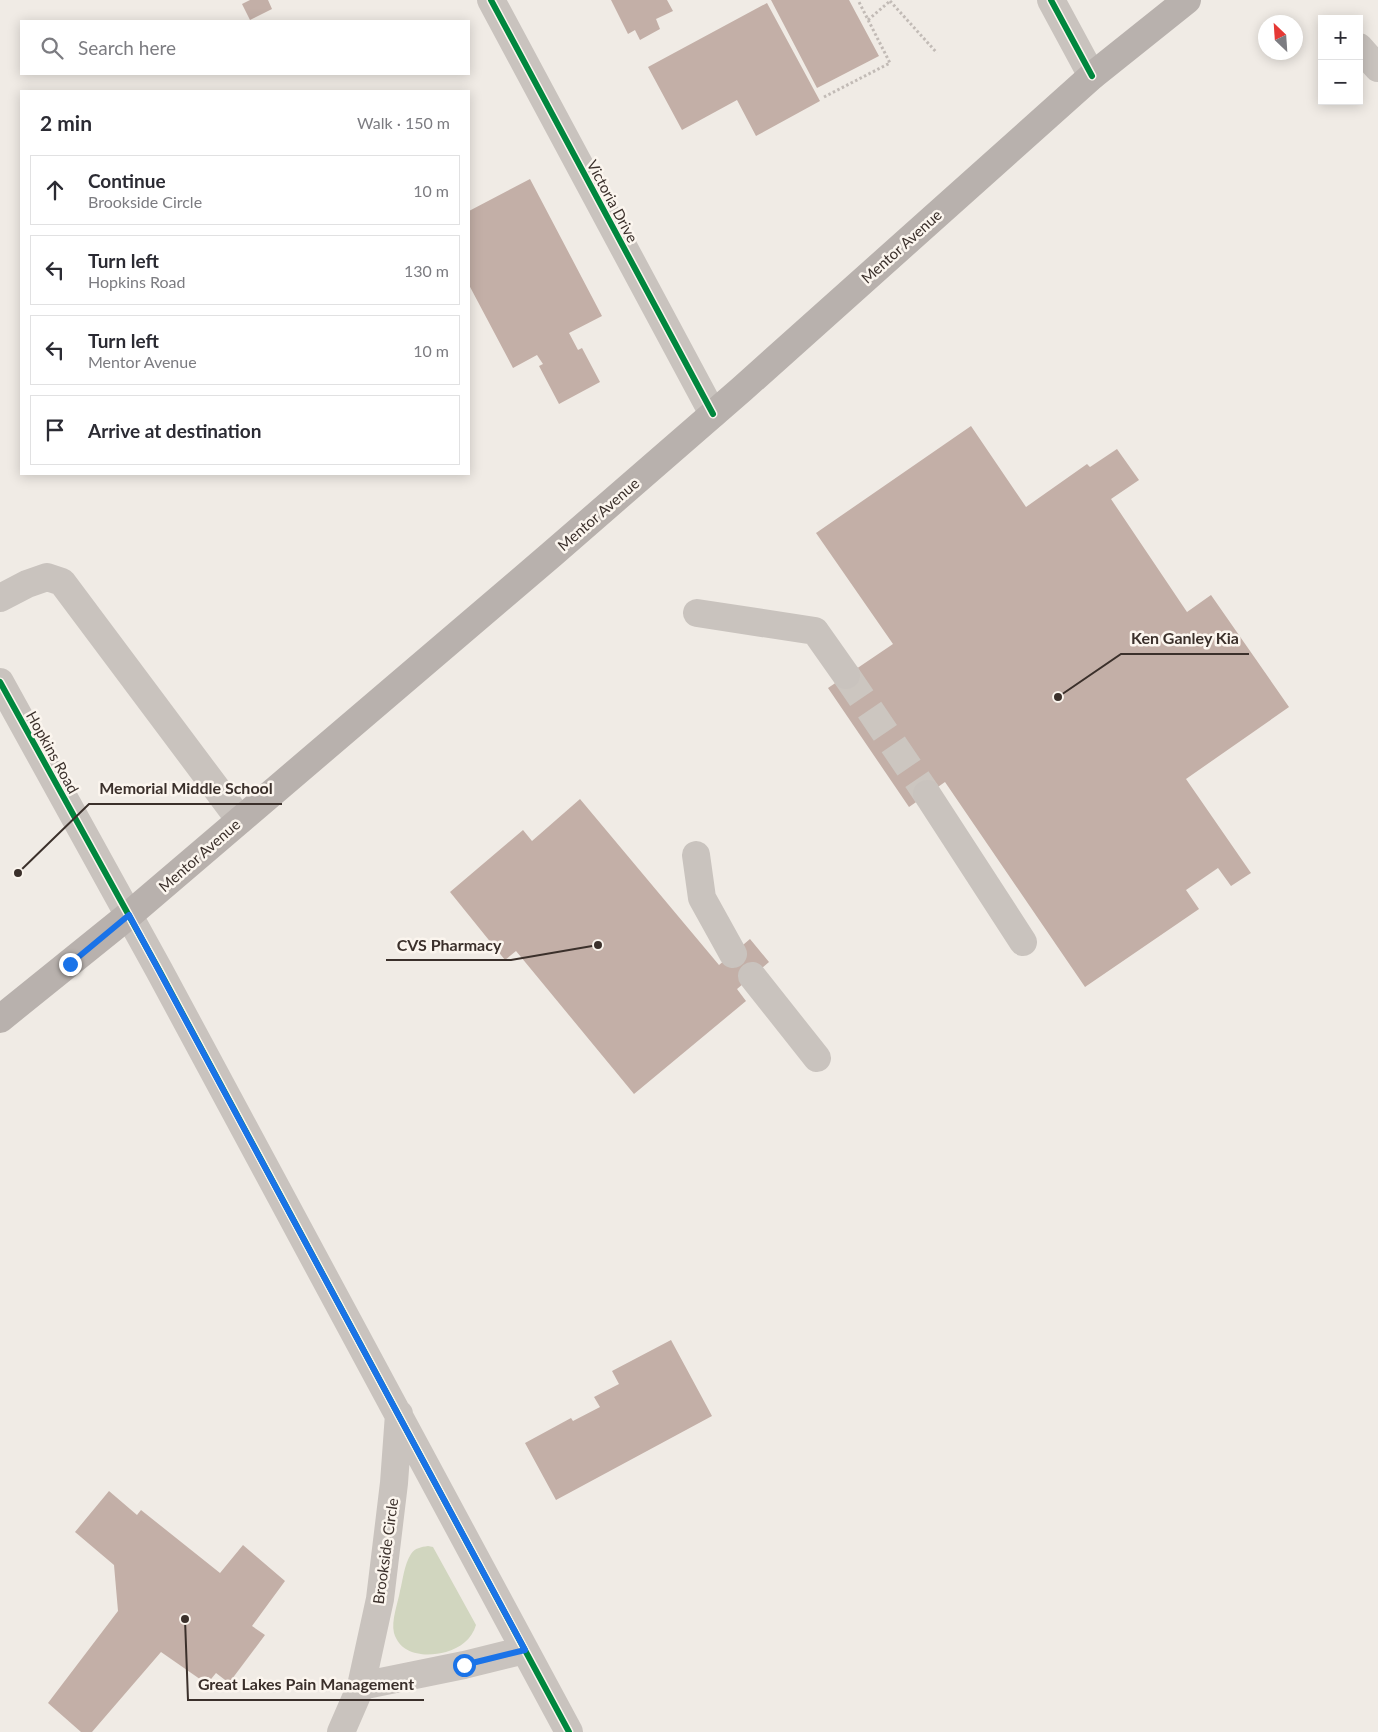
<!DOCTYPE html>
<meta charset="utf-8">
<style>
:root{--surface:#fff;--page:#f2f2f3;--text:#2b2b33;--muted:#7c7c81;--line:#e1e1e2}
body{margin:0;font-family:Lato,sans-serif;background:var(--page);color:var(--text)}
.controls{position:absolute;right:15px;top:15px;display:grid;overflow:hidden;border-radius:0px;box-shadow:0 2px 12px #0003}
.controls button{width:45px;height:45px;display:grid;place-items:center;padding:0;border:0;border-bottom:1px solid var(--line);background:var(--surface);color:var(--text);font:25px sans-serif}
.compass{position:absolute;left:1258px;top:15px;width:45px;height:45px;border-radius:50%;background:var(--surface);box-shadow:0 2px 12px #0003;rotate:335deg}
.stop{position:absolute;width:15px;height:15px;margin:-11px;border:4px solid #1a73e8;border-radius:50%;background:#fff}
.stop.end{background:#1a73e8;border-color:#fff;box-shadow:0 1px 5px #0008}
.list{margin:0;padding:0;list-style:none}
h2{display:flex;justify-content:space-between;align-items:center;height:65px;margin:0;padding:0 20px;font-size:21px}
h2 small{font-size:16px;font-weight:400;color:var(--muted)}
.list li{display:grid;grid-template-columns:32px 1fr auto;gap:15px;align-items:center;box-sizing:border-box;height:70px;margin:0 10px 10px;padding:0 10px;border:1px solid var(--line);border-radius:0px}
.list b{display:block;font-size:19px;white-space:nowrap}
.list p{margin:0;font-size:16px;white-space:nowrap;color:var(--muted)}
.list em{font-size:16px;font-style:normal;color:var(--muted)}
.icon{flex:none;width:28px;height:28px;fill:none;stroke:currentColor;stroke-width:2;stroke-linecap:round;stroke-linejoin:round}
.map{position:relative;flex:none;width:1378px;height:1732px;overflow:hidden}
.search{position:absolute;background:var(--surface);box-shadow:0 2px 12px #0003;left:20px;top:20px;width:450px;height:55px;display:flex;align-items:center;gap:12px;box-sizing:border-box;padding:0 18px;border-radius:0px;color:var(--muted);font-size:19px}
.panel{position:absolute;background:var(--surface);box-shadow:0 2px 12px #0003;left:20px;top:90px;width:450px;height:385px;border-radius:0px}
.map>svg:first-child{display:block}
.green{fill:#d1d6bf}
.building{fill:#c3afa7}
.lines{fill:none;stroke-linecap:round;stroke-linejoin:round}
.minor-tunnel{stroke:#ccc6c0;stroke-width:28;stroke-dasharray:28 14;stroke-linecap:butt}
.path{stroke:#c2bbb6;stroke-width:3;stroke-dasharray:2.5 2.5;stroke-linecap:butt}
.minor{stroke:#c9c3be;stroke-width:28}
.major{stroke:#b8b1ad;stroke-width:28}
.cycleway-casing{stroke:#fbf5ee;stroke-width:9}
.cycleway{stroke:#00873e;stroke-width:6}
.route{stroke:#1a73e8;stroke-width:6}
.labels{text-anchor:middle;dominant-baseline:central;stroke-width:5;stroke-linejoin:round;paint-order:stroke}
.street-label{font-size:15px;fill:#3b302b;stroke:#fbf5ee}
.leader{fill:none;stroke:#3b302b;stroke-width:2}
.callout-dot{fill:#3b302b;stroke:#fbf5ee;stroke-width:2}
.callout-label{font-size:16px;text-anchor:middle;font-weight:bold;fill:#3b302b;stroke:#fbf5ee;stroke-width:5;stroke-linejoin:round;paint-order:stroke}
</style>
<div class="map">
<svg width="1378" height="1732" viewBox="0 0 1378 1732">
<rect width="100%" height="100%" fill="#f0ebe5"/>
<!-- green -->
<path class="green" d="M428,1546l5,1 43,78c-4,14 -16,23 -30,27 -19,5 -45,4 -52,-19 -3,-13 4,-30 6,-42 3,-12 4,-26 11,-37 4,-6 10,-7 17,-8z"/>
<!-- building -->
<path class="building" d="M250,0h18l4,9 -22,11 -8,-16z
M611,0h56l6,11 -17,8 4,10 -20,11 -5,-10 -7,4z
M771,0h78l30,56 -62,32z
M767,3l53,98 -64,35 -19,-36 -55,30 -34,-63z
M530,179l72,137 -33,17 9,17 4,-2 18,34 -41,22 -20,-38 4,-2 -6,-9 -24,13 -44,-83v-74z
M971,426l55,81 61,-43 3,3 27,-18 22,31 -28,19 76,113 24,-17 78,112 -103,72 65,94 -20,13 -13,-18 -32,22 13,19 -114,78 -140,-205 -36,25 -81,-119 65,-44 -77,-111z
M580,799l139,166 31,-26 19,23 -32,27 9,12 -112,93 -118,-143 -11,9 -55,-68 73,-62 9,11z
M671,1340l41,76 -156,84 -31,-57 46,-25 2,3 27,-14 -6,-10 25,-13 -7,-13z
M109,1491l28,24 4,-5 79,63 23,-28 42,36 -33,45 13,9 -36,48 -13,-10 -9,11 -46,-32 -69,80h-11l-33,-29 70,-92 -4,-46 -39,-33z"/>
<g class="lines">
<!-- minor-tunnel -->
<path class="minor-tunnel" d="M846,675l81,119"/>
<!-- path -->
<path class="path" d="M890,1l47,52
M868,20l22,-19
M824,97l66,-34 -32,-63"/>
<!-- minor -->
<path class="minor" d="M491,0l222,414
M1051,0l41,76
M1359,47l19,21
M0,598l27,-14 20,-7 15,5 178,238
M697,613l118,18 31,44
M0,682l159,288 410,762
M927,794l96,148
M696,855l6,43 31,56
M752,976l65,82
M361,1686l103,-21 61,-15
M341,1732l20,-46 19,-87 14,-116 5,-69"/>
<!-- major -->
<path class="major" d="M0,1019l129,-104 423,-361 190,-165 350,-313 95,-76"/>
<!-- cycleway casing -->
<g class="cycleway-casing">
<path id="cycleway" d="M491,0l222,414
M1051,0l41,76
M0,682l159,288 410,762"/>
</g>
<!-- cycleway -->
<use href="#cycleway" class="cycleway"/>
</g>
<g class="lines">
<!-- route -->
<path class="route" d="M70,964l59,-49 396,735 -61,15"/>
</g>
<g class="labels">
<!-- street labels -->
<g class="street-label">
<text transform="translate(613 201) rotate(62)">Victoria Drive</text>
<text transform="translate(901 246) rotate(-42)">Mentor Avenue</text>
<text transform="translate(598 514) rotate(-41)">Mentor Avenue</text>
<text transform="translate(53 752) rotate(61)">Hopkins Road</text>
<text transform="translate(199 855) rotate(-41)">Mentor Avenue</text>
<text transform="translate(385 1551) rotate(-82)">Brookside Circle</text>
</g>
</g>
<!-- callouts -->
<path class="leader" d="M1058 697L1121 654H1249M18 873L89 804H282M598 945L511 960H386M185 1619L188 1700H424"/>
<g class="callout-dot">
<circle cx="1058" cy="697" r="5"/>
<circle cx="18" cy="873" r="5"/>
<circle cx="598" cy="945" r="5"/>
<circle cx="185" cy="1619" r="5"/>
</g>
<g class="callout-label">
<text x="1185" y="644">Ken Ganley Kia</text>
<text x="186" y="794">Memorial Middle School</text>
<text x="449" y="951">CVS Pharmacy</text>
<text x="306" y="1690">Great Lakes Pain Management</text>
</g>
</svg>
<div class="controls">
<button>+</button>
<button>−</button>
</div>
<svg class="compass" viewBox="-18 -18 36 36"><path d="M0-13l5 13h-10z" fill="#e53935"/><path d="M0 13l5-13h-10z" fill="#7c7c81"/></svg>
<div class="stop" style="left:464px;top:1665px"></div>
<div class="stop end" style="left:70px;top:964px"></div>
<div class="search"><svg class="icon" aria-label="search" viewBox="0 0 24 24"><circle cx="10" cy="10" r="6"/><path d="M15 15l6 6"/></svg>Search here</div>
<section class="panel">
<h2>2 min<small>Walk · 150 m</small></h2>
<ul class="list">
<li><svg class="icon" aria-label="ahead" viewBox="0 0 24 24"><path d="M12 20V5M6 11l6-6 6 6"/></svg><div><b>Continue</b><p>Brookside Circle</p></div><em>10 m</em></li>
<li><svg class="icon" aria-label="left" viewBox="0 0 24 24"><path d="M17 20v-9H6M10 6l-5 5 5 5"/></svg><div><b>Turn left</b><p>Hopkins Road</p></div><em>130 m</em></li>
<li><svg class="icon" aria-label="left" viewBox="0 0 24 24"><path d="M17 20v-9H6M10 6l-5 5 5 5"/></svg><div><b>Turn left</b><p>Mentor Avenue</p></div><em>10 m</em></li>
<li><svg class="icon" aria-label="arrive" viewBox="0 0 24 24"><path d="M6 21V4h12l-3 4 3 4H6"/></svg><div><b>Arrive at destination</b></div></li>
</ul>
</section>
</div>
